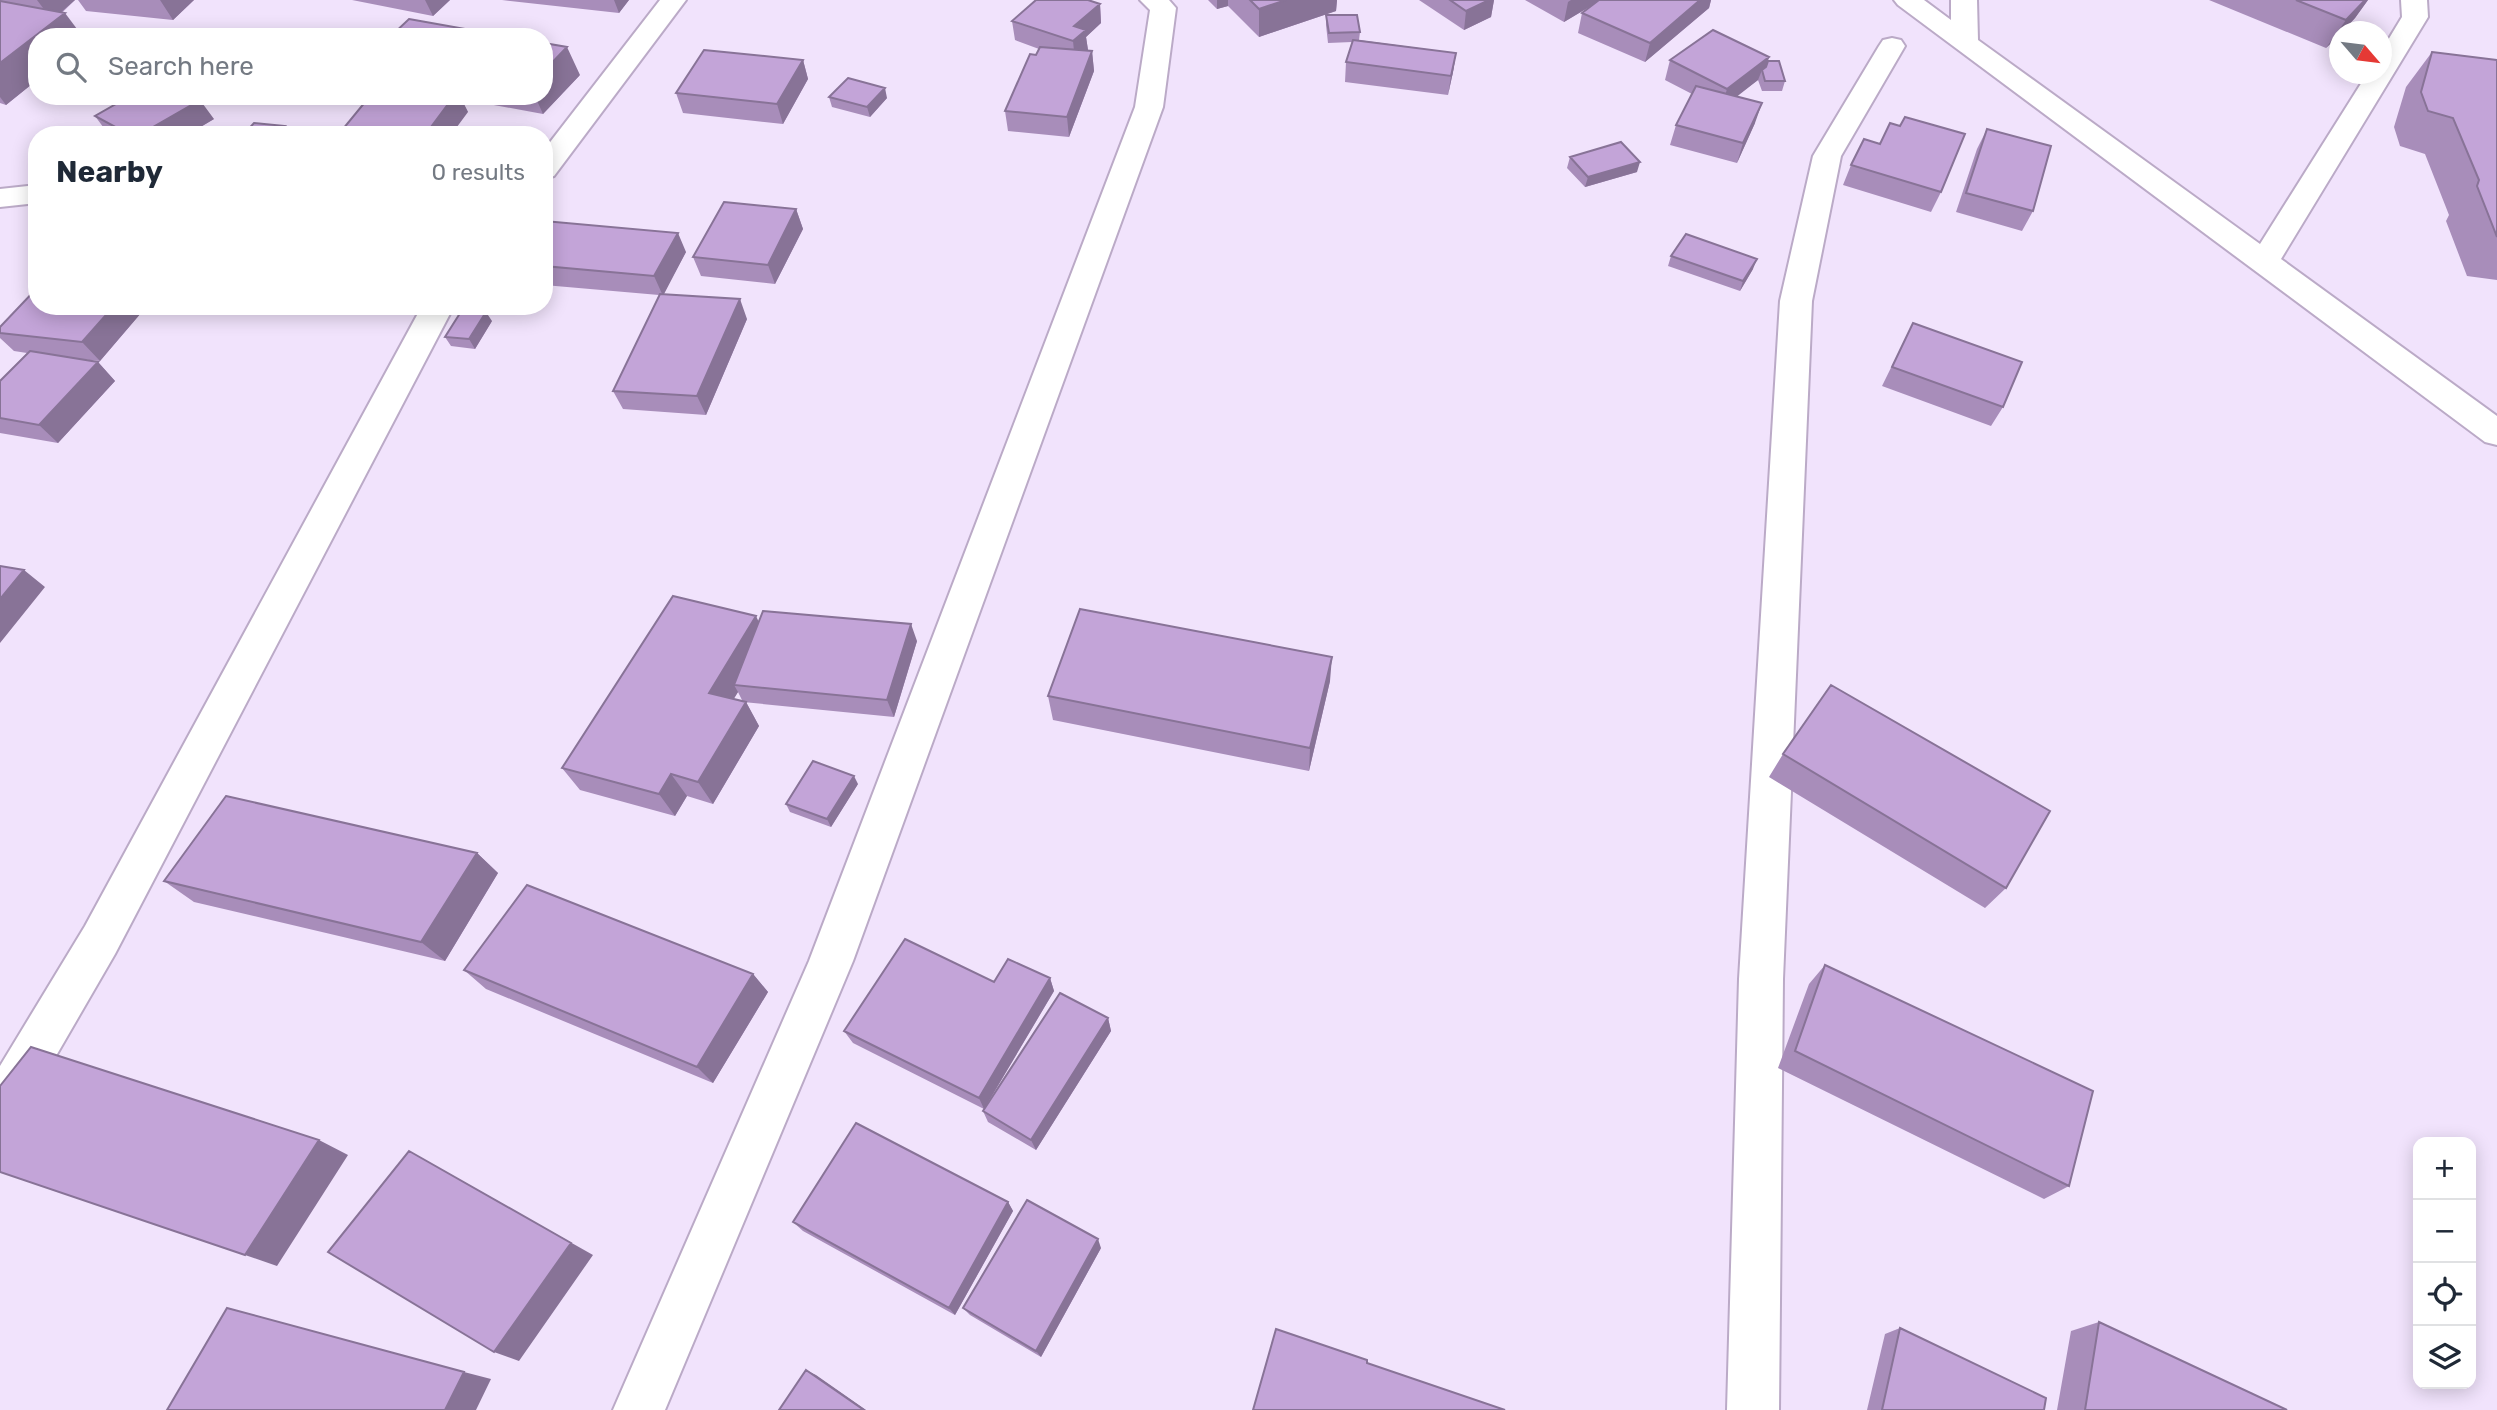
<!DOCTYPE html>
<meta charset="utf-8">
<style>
:root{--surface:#fff;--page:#f2f2f3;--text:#1f2937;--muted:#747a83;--line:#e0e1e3}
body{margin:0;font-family:Rubik,sans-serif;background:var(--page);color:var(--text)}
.controls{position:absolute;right:21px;bottom:21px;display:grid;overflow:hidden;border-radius:14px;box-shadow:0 4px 18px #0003}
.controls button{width:63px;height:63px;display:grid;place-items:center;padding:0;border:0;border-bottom:2px solid var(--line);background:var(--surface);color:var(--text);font:35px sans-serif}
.compass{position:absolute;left:2329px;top:21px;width:63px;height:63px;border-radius:50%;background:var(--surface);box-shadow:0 4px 18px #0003;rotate:118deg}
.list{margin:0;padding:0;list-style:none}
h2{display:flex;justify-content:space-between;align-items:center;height:91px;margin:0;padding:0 28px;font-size:30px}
h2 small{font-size:23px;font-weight:400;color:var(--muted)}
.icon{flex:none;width:38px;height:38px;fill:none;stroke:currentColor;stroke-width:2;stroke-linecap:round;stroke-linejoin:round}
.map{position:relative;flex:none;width:2497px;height:1410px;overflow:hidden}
.search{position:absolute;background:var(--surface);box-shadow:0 4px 18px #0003;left:28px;top:28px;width:525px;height:77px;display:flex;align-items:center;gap:18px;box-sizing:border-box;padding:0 24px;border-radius:28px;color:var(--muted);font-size:26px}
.panel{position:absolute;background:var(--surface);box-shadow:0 4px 18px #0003;left:28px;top:126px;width:525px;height:189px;border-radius:28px}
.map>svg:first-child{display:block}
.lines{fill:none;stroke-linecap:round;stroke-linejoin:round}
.minor-casing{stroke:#bbaac7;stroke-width:4}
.minor{fill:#fff;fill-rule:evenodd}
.wall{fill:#a88dba}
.shaded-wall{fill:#887397}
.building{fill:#c3a4d8;stroke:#887397;stroke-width:2}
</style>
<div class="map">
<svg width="2497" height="1410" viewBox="0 0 2497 1410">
<rect width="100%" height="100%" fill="#f1e3fc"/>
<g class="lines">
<!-- minor casing -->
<g class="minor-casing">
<path id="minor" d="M660,0h26l-132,176 -10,3v-29z
M1140,0h29l7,8 -13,99 -310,854 -188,449h-52l196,-449 326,-854 15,-97z
M1894,0h30l27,20v-20h26l1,40 282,204 107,-170h15v-24l20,-33 -1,-17h26l1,17 -147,242 216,157v29l-12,-3 -587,-437z
M1892,38l9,2 4,6 -64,110 -29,145 -29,678 -4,431h-52l12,-431 41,-678 33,-145 66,-110 4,-6z
M37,185v18l-37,4v-18z
M422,306h32l-339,648 -99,171 -16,7v-66l85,-140z"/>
</g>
<!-- minor -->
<use href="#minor" class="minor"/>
</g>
<!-- wall -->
<path class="wall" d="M0,0h75l-38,37v43l-31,25 -6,-2z
M78,0h116l-21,20 -87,-9z
M352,0h98l-17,16z
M502,0h127l-10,13z
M1208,0h129l-1,11 -77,26 -31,-31 -11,3z
M1419,0h75l-3,17 -27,13z
M1525,0h186l-2,8 -64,54 -67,-29 4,-20 12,-9 -30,18z
M2209,0h159l-13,18 -13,14h-2v2l-14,14z
M1100,4l1,19 -15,14 2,13 -2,1h6l2,20 -25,66 -61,-6 -3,-20 34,-62 -24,-9 -3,-19z
M1326,15l34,17 -1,8 97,13 -3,19 -5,23 -103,-13 1,-20 6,-20 -24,1 -2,-18z
M2432,52l65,8v220l-30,-4 -21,-55 3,-6 -24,-61 -25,-8 -6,-19 12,-40z
M1769,57l-1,4 17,20 -3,10h-20l-4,-11 -22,16 19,27 -18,40 -67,-18 6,-20 16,-31 -27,-14 5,-20z
M803,60l5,19 -25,45 -100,-11 -7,-20z
M580,75l-37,39 -82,-15 7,13 -98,-16h174z
M213,96h40l-8,9 -28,-3z
M829,97l58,1 -17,19 -38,-10z
M158,102l56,17 -27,16h-78l-14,-19z
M1987,129l46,82 -11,20 -66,-19 21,-63z
M1570,157l67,15 -52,15 -18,-19z
M1851,165l90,27 -10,20 -88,-27z
M796,209l7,20 -28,55 -74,-8 -8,-19z
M544,221l142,31 -23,42 84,25 -41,96 -83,-6 -10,-18 46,-96 -115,-10z
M1671,256l82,13 -13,22 -72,-25z
M37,306h110l-47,55 -21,-2 19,3 17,19 -57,62 -58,-10v-52l27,-28 -13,-2 -14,-13v-11z
M291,306h22l-2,3z
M492,321l-17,28 -24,-3 -6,-9z
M1913,323l90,84 -12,19 -109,-40z
M759,622l158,19 -23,76 -151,-15 -5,-10 -5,7 13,3 13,24 -46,78 -26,-8 -12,20 -95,-26 -18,-22z
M1330,681l-21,90 -256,-51 -5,-24z
M1783,754l223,134 -21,20 -216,-131z
M858,784l-27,43 -41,-15 -4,-8z
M477,853l21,20 -53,88 -251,-59 -30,-21z
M1825,965l244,221 -25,13 -266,-131 31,-84z
M464,970l289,4 15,18 -55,91 -227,-94z
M1050,978l4,13 -68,115 122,-88 3,13 -75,119 -48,-28 -5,-11 1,-2 -131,-66 -9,-12 150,-49z
M1008,1202l5,9 -58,104 -152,-84 -10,-9z
M1101,1248l-60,109 -71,-42 -7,-7z
M2099,1322l188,88h-230l14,-79z
M1900,1328l144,82h-177l18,-76z"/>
<!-- shaded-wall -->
<path class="shaded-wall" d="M37,0h38l-23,20z
M160,0h34l-21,20z
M425,0h25l-17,16z
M614,0h15l-10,13z
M1217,0h11v6l-11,3z
M1286,0h51l-1,11 -77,26v-28z
M1489,0h5l-3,17 -27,13 2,-19z
M1571,0h30l-37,22 4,-20z
M1700,0h11l-2,8 -64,54 5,-19z
M2365,0h3l-13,18 -13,14h-2v2l-14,14 20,-28z
M1100,4l1,19 -15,14 2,13 -13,11 -2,-20 1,-15z
M65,13l18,24h-46v43l-31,25 -6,-8v-34z
M567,47l13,28 -37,39 -8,-18h9v-25z
M1092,51l2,20 -25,66 -2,-20z
M1456,53l-3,19 -5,23 3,-19z
M1769,57l-6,18 -1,-5 -4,10 -37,29 6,-20z
M803,60l5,19 -25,45 -6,-20z
M885,88l2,10 -17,19 -3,-10z
M239,96h14l-8,9z
M454,96h6l8,16 -17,23h-26z
M200,100l14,19 -27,16h-48z
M1762,103l-7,20 -18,40 6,-20z
M285,126l5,9h-13z
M1640,162l-3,10 -52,15 3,-10z
M796,209l7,20 -28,55 -7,-19z
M678,233l8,19 -23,44 -9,-20z
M1757,259l-4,10 -13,22 3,-10z
M740,299l7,20 -41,96 -9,-19z
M114,306h33l-47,55 -18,-19z
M486,312l6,9 -17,28 -6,-10z
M98,362l17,19 -57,62 -19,-18z
M24,570l21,17 -45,56v-44z
M756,616l12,25 -34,44 4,7 -15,25 -14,-24z
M911,624l6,17 -23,76 -7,-17z
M1332,657l-2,24 -21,90 1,-23z
M746,702l13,24 -46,78 -15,-22z
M671,774l16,22 -12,20 -16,-22z
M854,776l4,8 -27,43 -4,-8z
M477,853l21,20 -53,88 -24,-19z
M753,974l15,18 -55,91 -16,-16z
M1050,978l4,13 -70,118 -5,-11z
M1108,1018l3,13 -75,119 -5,-10z
M319,1140l29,15 -71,111 -32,-11z
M409,1151l184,104 -74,106 -25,-9z
M1008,1202l5,9 -58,104 -6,-7z
M1098,1239l3,9 -60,109 -5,-6z
M806,1370l10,5 50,35h-2z
M464,1372l27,7 -15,31h-31z"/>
<!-- building -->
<path class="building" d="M1036,0h52l12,4 -26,22 12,4 -13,11 -61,-20z
M1250,0h36l-27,9z
M1450,0h39l-23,11z
M1599,0h101l-50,43 -68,-30z
M2296,0h69l-19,20z
M0,1l65,12 -65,50z
M1326,15h31l3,17 -31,1z
M409,19l101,18h-120z
M1713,30l56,27 -42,32 -57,-29z
M1353,40l103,13 -5,23 -105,-14z
M544,43l23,4 -23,24z
M1040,47l52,4 -25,66 -62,-6 25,-57 6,1z
M704,50l99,10 -26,44 -101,-11z
M2432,52l65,8v177l-20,-51 2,-6 -26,-62 -25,-7 -7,-19z
M1768,61h11l6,20h-20l-3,-11 4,-3z
M848,78l37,10 -18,19 -38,-10z
M1696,86l66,17 -19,40 -67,-18z
M130,96h16l12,6 10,-6h25l7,4 -61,35h-9l-35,-19z
M370,96h84l-29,39h-87z
M1905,117l60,17 -24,58 -90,-27 13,-26 16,5 10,-21 10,3z
M254,123l31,3 -8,9h-34z
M1987,129l64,17 -18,65 -67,-18z
M1621,142l19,20 -52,15 -18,-20z
M724,202l72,7 -28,56 -75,-8z
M544,221l134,12 -24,43 -110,-10z
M1686,234l71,25 -14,22 -72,-25z
M37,288v18h77l-32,36 -82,-9v-6z
M660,294l80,5 -43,97 -84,-5z
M462,310l24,2 -17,27 -24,-2z
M1913,323l109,39 -19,45 -111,-40z
M30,351l68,11 -59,63 -39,-7v-37z
M0,566l24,4 -24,29z
M673,596l83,20 -47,77 37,9 -48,80 -27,-8 -12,20 -97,-26z
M1080,609l252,48 -22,91 -262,-52z
M763,611l148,13 -24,76 -153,-15z
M1831,685l219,126 -44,77 -223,-134z
M813,761l41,15 -27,43 -41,-15z
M226,796l251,57 -56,89 -257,-61z
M527,885l226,89 -56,93 -233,-97z
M905,939l89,43 14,-23 42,19 -71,120 -135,-67z
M1825,965l268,126 -24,95 -274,-135z
M1060,993l48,25 -77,122 -48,-29z
M31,1047l288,93 -74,115 -245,-83v-86z
M856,1123l152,79 -59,106 -156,-86z
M409,1151l162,92 -77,109 -166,-100z
M1027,1200l71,39 -62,112 -73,-43z
M227,1308l237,64 -19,38h-278z
M2099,1322l188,88h-202z
M1900,1328l146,70 -2,12h-162z
M1276,1329l91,31v3l138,47h-252z
M806,1370l58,40h-85z"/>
</svg>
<div class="controls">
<button>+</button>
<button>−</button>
<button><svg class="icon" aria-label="locate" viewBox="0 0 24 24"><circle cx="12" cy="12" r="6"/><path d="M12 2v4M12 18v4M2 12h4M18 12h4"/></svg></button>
<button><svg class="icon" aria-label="layers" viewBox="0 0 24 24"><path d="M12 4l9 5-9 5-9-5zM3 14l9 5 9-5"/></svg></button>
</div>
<svg class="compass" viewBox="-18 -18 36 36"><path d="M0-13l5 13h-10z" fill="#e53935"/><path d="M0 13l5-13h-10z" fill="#747a83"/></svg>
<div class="search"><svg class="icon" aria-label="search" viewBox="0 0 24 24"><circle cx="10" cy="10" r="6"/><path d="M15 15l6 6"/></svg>Search here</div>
<section class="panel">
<h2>Nearby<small>0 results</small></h2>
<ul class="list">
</ul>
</section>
</div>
